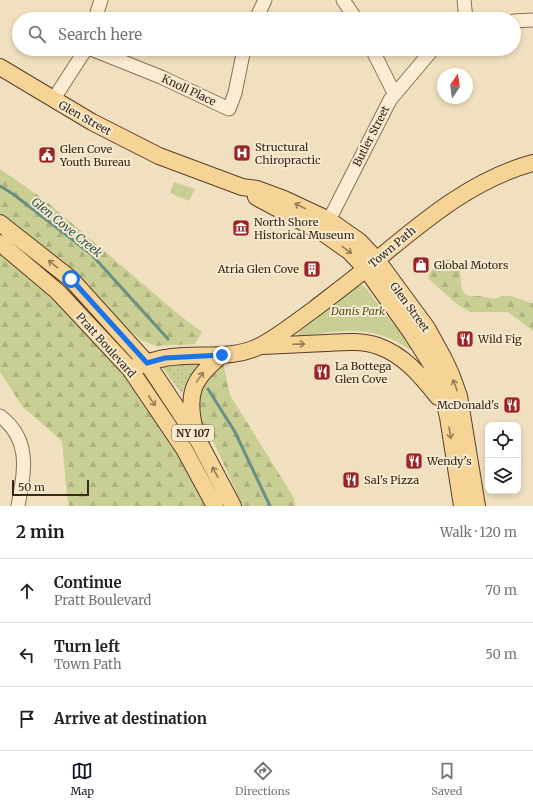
<!DOCTYPE html>
<meta charset="utf-8">
<style>
:root{--surface:#fff;--page:#f6f6f6;--text:#202124;--muted:#757577;--line:#e0e0e0;--accent:#111827}
body{margin:0;font-family:Merriweather,serif;background:var(--page);color:var(--text)}
.controls{position:absolute;right:12px;bottom:12px;display:grid;overflow:hidden;border-radius:8px;box-shadow:0 2px 6px #0003}
.controls button{width:36px;height:36px;display:grid;place-items:center;padding:0;border:0;border-bottom:1px solid var(--line);background:var(--surface);color:var(--text);font:20px sans-serif}
.compass{position:absolute;left:437px;top:68px;width:36px;height:36px;border-radius:50%;background:var(--surface);box-shadow:0 2px 6px #0003;rotate:13deg}
.scale{position:absolute;left:12px;bottom:10px;width:77px;box-sizing:border-box;padding-left:4px;border:2px solid #38291c;border-top:0;font-size:11px;line-height:14px;white-space:nowrap;color:#38291c;-webkit-text-stroke:3px #f7eacf;paint-order:stroke}
.stop{position:absolute;width:12px;height:12px;margin:-9px;border:3px solid #1a73e8;border-radius:50%;background:#fff}
.stop.end{background:#1a73e8;border-color:#fff;box-shadow:0 1px 4px #0008}
.list{margin:0;padding:0;list-style:none}
h2{display:flex;justify-content:space-between;align-items:center;height:52px;margin:0;padding:0 16px;font-size:17px}
h2 small{font-size:13px;font-weight:400;color:var(--muted)}
.list li{display:grid;grid-template-columns:26px 1fr auto;gap:12px;align-items:center;box-sizing:border-box;height:64px;padding:0 16px;border-top:1px solid var(--line)}
.list b{display:block;font-size:15px;white-space:nowrap}
.list p{margin:0;font-size:13px;white-space:nowrap;color:var(--muted)}
.list em{font-size:13px;font-style:normal;color:var(--muted)}
.icon{flex:none;width:22px;height:22px;fill:none;stroke:currentColor;stroke-width:2;stroke-linecap:round;stroke-linejoin:round}
.map{position:relative;flex:none;width:533px;height:506px;overflow:hidden}
.search{position:absolute;background:var(--surface);box-shadow:0 2px 6px #0003;left:12px;right:12px;top:12px;height:44px;display:flex;align-items:center;gap:10px;box-sizing:border-box;padding:0 14px;border-radius:22px;color:var(--muted);font-size:15px}
.sheet{height:244px;background:var(--surface)}
nav{display:flex;justify-content:space-around;align-items:center;box-sizing:border-box;height:56px;border-top:1px solid var(--line);background:var(--surface);font-size:11px;color:var(--muted)}
nav a{display:grid;justify-items:center;gap:2px}
nav .on{color:var(--accent)}
.map>svg:first-child{display:block}
.grass{fill:url(#grass-dots)}
.forest{fill:url(#forest-firs)}
.green{fill:#c9ce93}
.lines{fill:none;stroke-linecap:round;stroke-linejoin:round}
.stream{stroke:#699085;stroke-width:3}
.minor-casing{stroke:#8a7057;stroke-width:15}
.major-casing{stroke:#573e2b;stroke-width:18}
.minor{stroke:#faedd3;stroke-width:13}
.major{stroke:#f6d495;stroke-width:16}
.oneway{stroke:#977e58}
.route{stroke:#1a73e8;stroke-width:5}
.labels{text-anchor:middle;dominant-baseline:central;stroke-width:4;stroke-linejoin:round;paint-order:stroke}
.shield{fill:#f7eacf;stroke:#716352;stroke-width:1}
.shield-label{font-size:10px;font-weight:bold;fill:#38291c}
.street-label{font-size:11px;fill:#38291c;stroke:#f7eacf}
.poi-label{font-size:11px;fill:#38291c;stroke:#f7eacf;text-anchor:start}
.park-label{font-size:11px;font-style:italic;fill:#4a5622;stroke:#f7eacf}
.water-label{font-size:12px;font-style:italic;fill:#2a5954;stroke:#f7eacf}
</style>
<div class="map">
<svg width="533" height="506" viewBox="0 0 533 506">
<defs>
<pattern id="grass-dots" width="8" height="8" patternUnits="userSpaceOnUse"><rect width="8" height="8" fill="#c9ce93"/><path d="M2 2h.1M6 6h.1" fill="none" stroke="#adb17e" stroke-width="1.8" stroke-linecap="round"/></pattern>
<pattern id="forest-firs" width="22" height="20" patternUnits="userSpaceOnUse"><rect width="22" height="20" fill="#c9ce93"/><path d="M5 1l3.5 6h-7zM16 11l3.5 6h-7z" fill="#adb17e"/></pattern>
</defs>
<rect width="100%" height="100%" fill="#f0e0bf"/>
<!-- grass -->
<path class="grass" d="M202,363l-15,17 -5,13h-1l-18,-25v-1l2,-1z"/>
<!-- forest -->
<path class="forest" d="M0,169l46,32 132,113 24,18 -7,12 -39,2 -13,-5 -14,-11 -56,-52 -73,-56z
M0,249l65,54 84,100 60,103h-140l-2,-10 -5,-55 -40,-35 -22,-34z
M447,259l8,3 5,5 1,18 2,7 6,4h11l14,3 9,-3h8l17,6 5,1v28l-25,-19h-38l-12,-7 -29,-26 -1,-3 8,-12z
M222,365l2,2 6,28 64,103 1,8h-52l-30,-65 -15,-24 2,-33z"/>
<!-- green -->
<path class="green" d="M174,182l21,7 -6,12 -19,-8z
M360,284l5,3 47,62 -2,1c-17,-14 -45,-21 -67,-19 -15,1 -29,4 -44,5l-1,-2 1,-2z"/>
<g class="lines">
<!-- stream -->
<path class="stream" d="M0,186l13,8 78,60 77,85
M208,389l27,43 35,74"/>
<!-- minor casing -->
<g class="minor-casing">
<path id="minor" d="M343,0l13,19
M464,0l2,19
M95,19l6,-19
M256,19l9,-19
M514,21l19,-1
M91,49l70,28 68,32 6,-16 9,-44
M372,49l22,44
M53,100l33,-51
M325,228l65,-128 43,-51
M0,416c32,24 24,56 18,90"/>
</g>
<!-- major casing -->
<g class="major-casing">
<path id="major" d="M0,67l92,55 67,34 83,31 15,2 27,10 45,21 30,21 18,19 50,68 16,29 8,17 8,22 18,110
M256,197l67,36 27,19 16,17 46,65 19,30 10,24 7,29 14,89
M0,223l71,56 76,84 51,77 35,66
M0,243l58,49 72,77 54,80 31,57
M262,346c21,-1 43,-2 64,-3 16,-1 36,-3 52,3 26,9 43,30 60,51
M130,369c11,-4 23,-9 35,-11 31,-6 65,3 95,-12 19,-10 36,-24 53,-36 18,-14 37,-28 55,-43 50,-41 101,-87 165,-104
M195,431c-9,-37 -3,-52 27,-76"/>
</g>
<!-- minor -->
<use href="#minor" class="minor"/>
<!-- major -->
<use href="#major" class="major"/>
</g>
<!-- one-way arrows -->
<defs><path id="oneway-shaft" d="M-6 0H5M1.5-3L5.5 0L1.5 3" fill="none" stroke-width="1.6" stroke-linecap="round" stroke-linejoin="round"/></defs>
<g class="oneway">
<use href="#oneway-shaft" transform="translate(300 206) rotate(-154)"/>
<use href="#oneway-shaft" transform="translate(347 250) rotate(37)"/>
<use href="#oneway-shaft" transform="translate(53 264) rotate(-141)"/>
<use href="#oneway-shaft" transform="translate(299 344) rotate(-2)"/>
<use href="#oneway-shaft" transform="translate(200 377) rotate(-55)"/>
<use href="#oneway-shaft" transform="translate(455 385) rotate(-110)"/>
<use href="#oneway-shaft" transform="translate(152 401) rotate(56)"/>
<use href="#oneway-shaft" transform="translate(450 433) rotate(81)"/>
<use href="#oneway-shaft" transform="translate(215 472) rotate(-119)"/>
</g>
<g class="lines">
<!-- route -->
<path class="route" d="M71,279l76,84 18,-5 57,-3"/>
</g>
<!-- icons -->
<defs>
<g id="hospital-square" transform="scale(0.9)"><rect x="-9" y="-9" width="18" height="18" rx="4" fill="#9b2428" stroke="#f7eacf"/><path d="M-5-5h3v3.5h4V-5h3V5h-3V1.5h-4V5h-3Z" fill="#fff"/></g>
<g id="civic-square" transform="scale(0.9)"><rect x="-9" y="-9" width="18" height="18" rx="4" fill="#9b2428" stroke="#f7eacf"/><path d="M-.6-6.5H3V-4.5H.6V-3L4-1V1h2V6H-6V1h2V-1L-.6-3ZM-1.2 2.5V6h2.4V2.5Z" fill="#fff"/></g>
<g id="museum-square" transform="scale(0.9)"><rect x="-9" y="-9" width="18" height="18" rx="4" fill="#9b2428" stroke="#f7eacf"/><path d="M0-6L6-3V-2H-6V-3ZM-5-1h2V3h-2ZM-1-1h2V3h-2ZM3-1h2V3H3ZM-6 4H6V6H-6Z" fill="#fff"/></g>
<g id="shop-square" transform="scale(0.9)"><rect x="-9" y="-9" width="18" height="18" rx="4" fill="#9b2428" stroke="#f7eacf"/><path d="M-5-2.5h2.3a2.7 3.5 0 0 1 5.4 0H5L5.5 6h-11ZM-1.5-2.5h3a1.5 2.3 0 0 0-3 0Z" fill="#fff"/></g>
<g id="building-square" transform="scale(0.9)"><rect x="-9" y="-9" width="18" height="18" rx="4" fill="#9b2428" stroke="#f7eacf"/><path d="M-4-6H4V6H1V3H-1V6H-4ZM-2.5-4.3h1.7v1.8h-1.7ZM.8-4.3h1.7v1.8H.8ZM-2.5-1h1.7V.8h-1.7ZM.8-1h1.7V.8H.8Z" fill="#fff"/></g>
<g id="restaurant-square" transform="scale(0.9)"><rect x="-9" y="-9" width="18" height="18" rx="4" fill="#9b2428" stroke="#f7eacf"/><path d="M-5-6h1v4h1v-4h1v4h1v-4h1v5L-1.5 .5V6h-2V.5L-5-1ZM5-6V6H3V1.5H1.5Q1.5-4 5-6Z" fill="#fff"/></g>
</defs>
<g fill-rule="evenodd">
<use href="#hospital-square" x="242" y="153"/>
<use href="#civic-square" x="47" y="155"/>
<use href="#museum-square" x="241" y="228"/>
<use href="#shop-square" x="421" y="265"/>
<use href="#building-square" x="312" y="269"/>
<use href="#restaurant-square" x="465" y="339"/>
<use href="#restaurant-square" x="322" y="372"/>
<use href="#restaurant-square" x="512" y="405"/>
<use href="#restaurant-square" x="414" y="461"/>
<use href="#restaurant-square" x="351" y="480"/>
</g>
<g class="labels">
<!-- shield labels -->
<rect class="shield" x="172" y="425" width="42" height="16" rx="3"/>
<g class="shield-label">
<text x="193" y="433">NY 107</text>
</g>
<!-- street labels -->
<g class="street-label">
<text transform="translate(189 90) rotate(25)">Knoll Place</text>
<text transform="translate(85 118) rotate(29)">Glen Street</text>
<text transform="translate(371 136) rotate(-63)">Butler Street</text>
<text transform="translate(392 247) rotate(-40)">Town Path</text>
<text transform="translate(410 307) rotate(54)">Glen Street</text>
<text transform="translate(106 345) rotate(48)">Pratt Boulevard</text>
</g>
<!-- poi labels -->
<g class="poi-label">
<text x="255" y="147">Structural<tspan x="255" dy="13">Chiropractic</tspan></text>
<text x="60" y="149">Glen Cove<tspan x="60" dy="13">Youth Bureau</tspan></text>
<text x="254" y="222">North Shore<tspan x="254" dy="13">Historical Museum</tspan></text>
<text x="434" y="265">Global Motors</text>
<text x="299" y="269" text-anchor="end">Atria Glen Cove</text>
<text x="478" y="339">Wild Fig</text>
<text x="335" y="366">La Bottega<tspan x="335" dy="13">Glen Cove</tspan></text>
<text x="499" y="405" text-anchor="end">McDonald's</text>
<text x="427" y="461">Wendy's</text>
<text x="364" y="480">Sal's Pizza</text>
</g>
<!-- park labels -->
<g class="park-label">
<text x="358" y="311">Danis Park</text>
</g>
<!-- water labels -->
<g class="water-label">
<text transform="translate(67 227) rotate(39)">Glen Cove Creek</text>
</g>
</g>
</svg>
<div class="controls">
<button><svg class="icon" aria-label="locate" viewBox="0 0 24 24"><circle cx="12" cy="12" r="6"/><path d="M12 2v4M12 18v4M2 12h4M18 12h4"/></svg></button>
<button><svg class="icon" aria-label="layers" viewBox="0 0 24 24"><path d="M12 4l9 5-9 5-9-5zM3 14l9 5 9-5"/></svg></button>
</div>
<svg class="compass" viewBox="-18 -18 36 36"><path d="M0-13l5 13h-10z" fill="#e53935"/><path d="M0 13l5-13h-10z" fill="#757577"/></svg>
<div class="scale">50 m</div>
<div class="stop" style="left:71px;top:279px"></div>
<div class="stop end" style="left:222px;top:355px"></div>
<div class="search"><svg class="icon" aria-label="search" viewBox="0 0 24 24"><circle cx="10" cy="10" r="6"/><path d="M15 15l6 6"/></svg>Search here</div>
</div>
<section class="sheet">
<h2>2 min<small>Walk · 120 m</small></h2>
<ul class="list">
<li><svg class="icon" aria-label="ahead" viewBox="0 0 24 24"><path d="M12 20V5M6 11l6-6 6 6"/></svg><div><b>Continue</b><p>Pratt Boulevard</p></div><em>70 m</em></li>
<li><svg class="icon" aria-label="left" viewBox="0 0 24 24"><path d="M17 20v-9H6M10 6l-5 5 5 5"/></svg><div><b>Turn left</b><p>Town Path</p></div><em>50 m</em></li>
<li><svg class="icon" aria-label="arrive" viewBox="0 0 24 24"><path d="M6 21V4h12l-3 4 3 4H6"/></svg><div><b>Arrive at destination</b></div></li>
</ul>
</section>
<nav>
<a class="on"><svg class="icon" aria-label="map" viewBox="0 0 24 24"><path d="M3 6l6-2 6 2 6-2v14l-6 2-6-2-6 2zM9 4v14M15 6v14"/></svg>Map</a>
<a><svg class="icon" aria-label="directions" viewBox="0 0 24 24"><path d="M12 3l9 9-9 9-9-9zM9 14v-3h6M13 9l2 2-2 2"/></svg>Directions</a>
<a><svg class="icon" aria-label="saved" viewBox="0 0 24 24"><path d="M7 4h10v16l-5-4-5 4z"/></svg>Saved</a>
</nav>
